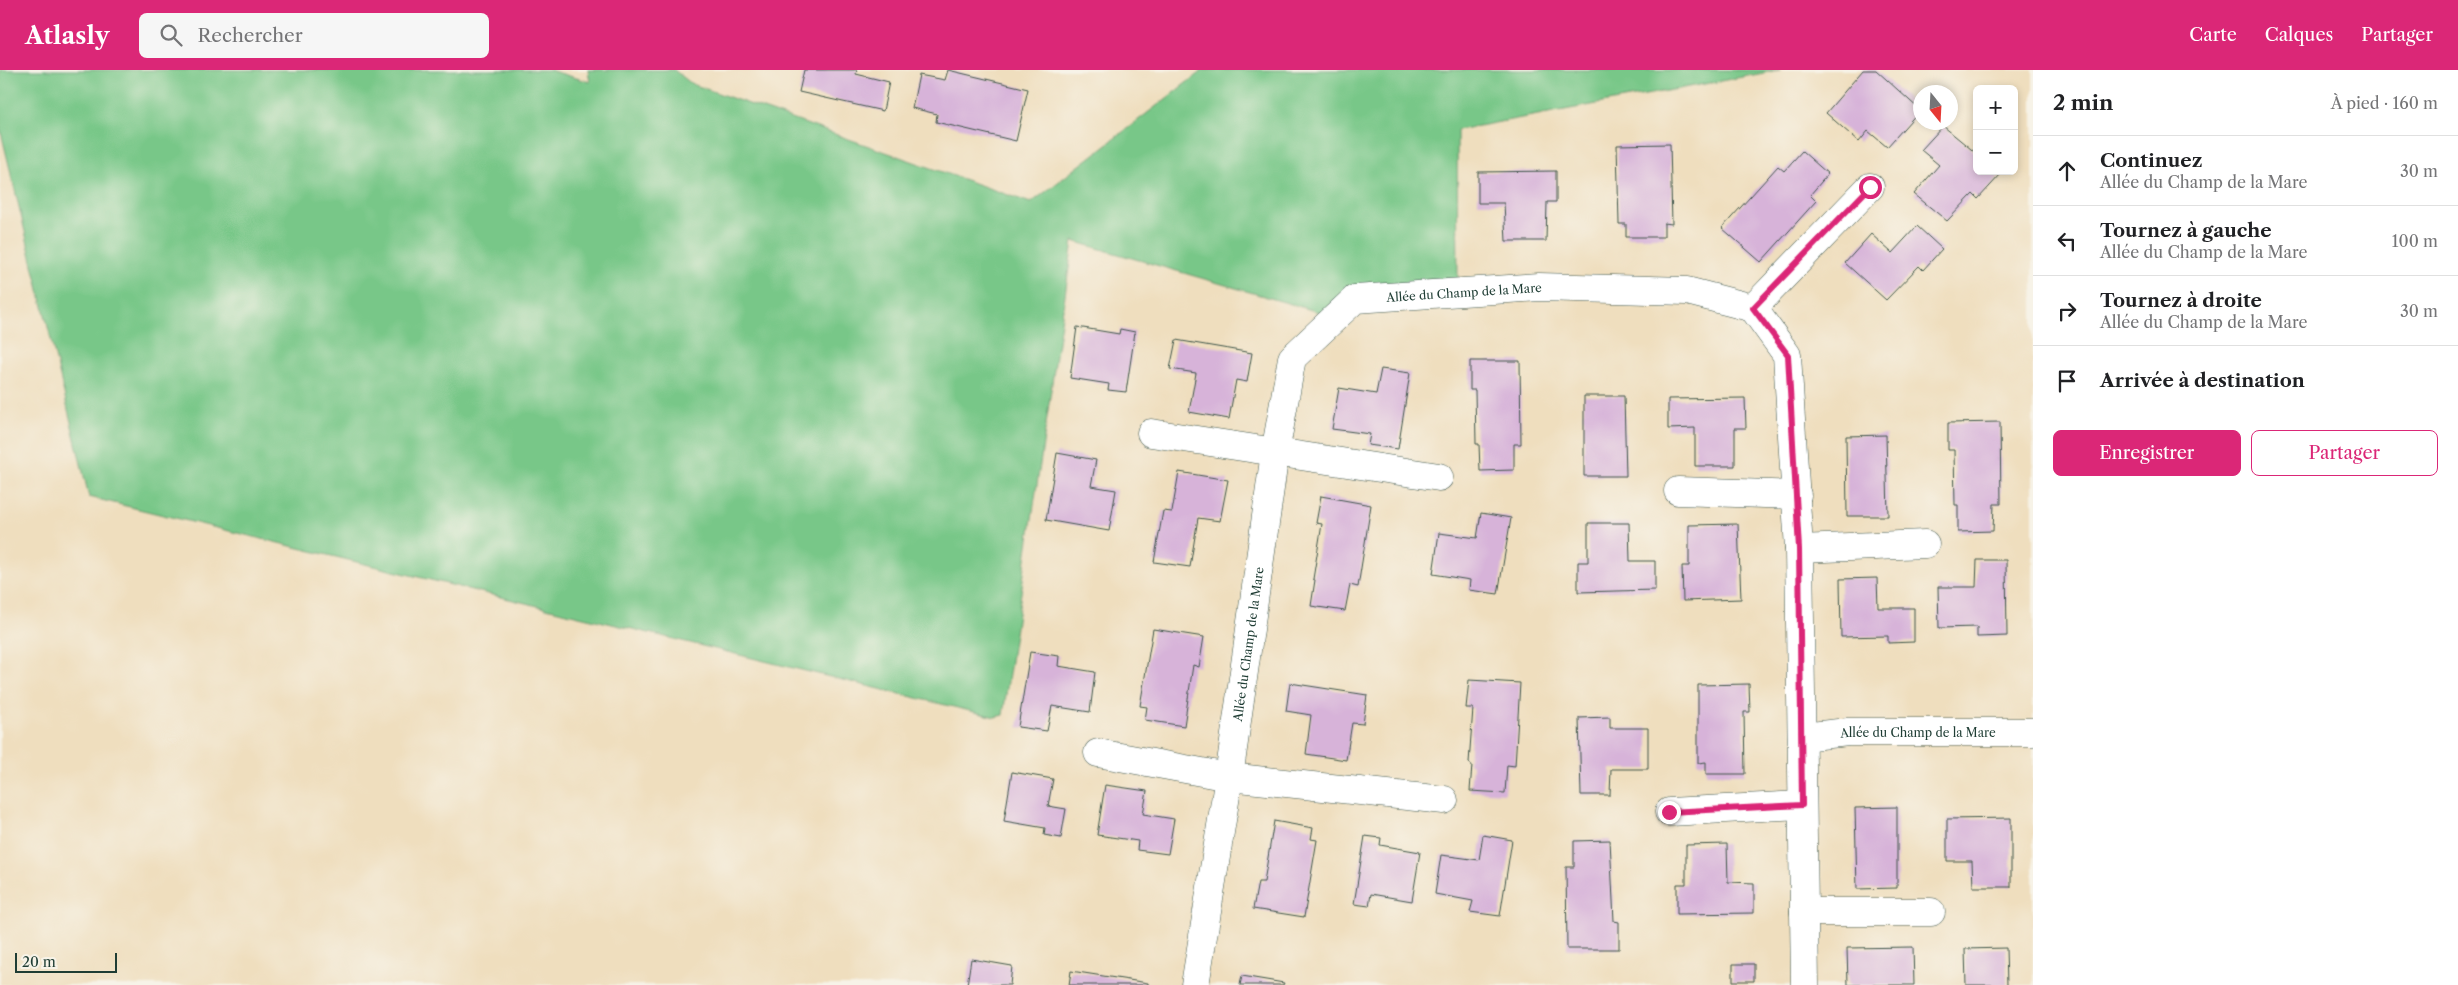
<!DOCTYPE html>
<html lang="fr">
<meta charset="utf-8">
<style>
:root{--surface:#fff;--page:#f6f6f6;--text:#202124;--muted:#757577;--line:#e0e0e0;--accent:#db2777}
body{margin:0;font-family:"Libre Caslon Text",serif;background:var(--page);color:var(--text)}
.controls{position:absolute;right:15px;top:15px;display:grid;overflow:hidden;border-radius:8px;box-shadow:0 2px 8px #0003}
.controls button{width:45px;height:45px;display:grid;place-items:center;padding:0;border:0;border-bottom:1px solid var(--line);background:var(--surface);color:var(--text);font:25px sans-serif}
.compass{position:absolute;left:1913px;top:15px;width:45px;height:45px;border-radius:50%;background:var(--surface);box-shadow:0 2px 8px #0003;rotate:162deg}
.scale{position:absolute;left:15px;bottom:12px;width:102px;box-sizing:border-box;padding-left:5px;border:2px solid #1f3d34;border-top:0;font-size:14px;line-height:18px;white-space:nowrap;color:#1f3d34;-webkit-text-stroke:4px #f7f3e8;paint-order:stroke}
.stop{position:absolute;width:15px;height:15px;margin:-11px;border:4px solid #db2777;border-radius:50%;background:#fff}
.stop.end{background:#db2777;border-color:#fff;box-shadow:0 1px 5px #0008}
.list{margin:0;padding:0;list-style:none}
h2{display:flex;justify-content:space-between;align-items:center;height:65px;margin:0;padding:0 20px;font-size:21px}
h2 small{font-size:16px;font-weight:400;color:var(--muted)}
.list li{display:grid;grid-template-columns:32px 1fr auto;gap:15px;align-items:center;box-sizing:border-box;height:70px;padding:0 20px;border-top:1px solid var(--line)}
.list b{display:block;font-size:19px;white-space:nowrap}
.list p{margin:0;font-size:16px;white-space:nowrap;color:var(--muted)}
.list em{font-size:16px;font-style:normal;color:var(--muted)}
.actions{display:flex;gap:10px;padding:15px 20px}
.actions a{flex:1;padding:11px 0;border:1px solid var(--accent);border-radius:8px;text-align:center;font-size:18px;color:var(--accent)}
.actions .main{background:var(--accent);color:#fff}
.icon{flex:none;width:28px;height:28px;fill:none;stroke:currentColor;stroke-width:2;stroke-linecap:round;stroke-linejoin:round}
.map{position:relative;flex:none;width:2033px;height:915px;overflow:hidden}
header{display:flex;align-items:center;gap:30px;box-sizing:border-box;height:70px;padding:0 25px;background:var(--accent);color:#fff}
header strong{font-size:24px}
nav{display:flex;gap:28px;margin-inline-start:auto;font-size:18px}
.search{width:350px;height:45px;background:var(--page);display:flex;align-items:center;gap:12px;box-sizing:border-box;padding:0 18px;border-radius:8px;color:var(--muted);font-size:19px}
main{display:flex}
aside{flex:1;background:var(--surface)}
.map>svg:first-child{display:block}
.green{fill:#78c788;stroke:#4c825e}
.building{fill:#d7b3d9}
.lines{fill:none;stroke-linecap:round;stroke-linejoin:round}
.minor-casing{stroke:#3e5549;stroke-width:29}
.minor{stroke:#fff;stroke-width:28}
.route{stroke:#db2777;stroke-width:6}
.labels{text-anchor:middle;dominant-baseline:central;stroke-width:4;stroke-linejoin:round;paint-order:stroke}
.street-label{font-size:12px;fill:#1f3d34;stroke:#f7f3e8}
</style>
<header>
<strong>Atlasly</strong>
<div class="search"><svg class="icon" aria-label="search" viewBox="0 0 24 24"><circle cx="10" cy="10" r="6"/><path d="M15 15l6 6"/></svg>Rechercher</div>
<nav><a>Carte</a><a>Calques</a><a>Partager</a></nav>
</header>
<main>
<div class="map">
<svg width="2033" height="915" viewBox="0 0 2033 915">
<rect width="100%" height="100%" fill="#f7f3e8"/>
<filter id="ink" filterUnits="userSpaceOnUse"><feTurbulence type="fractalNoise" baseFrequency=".02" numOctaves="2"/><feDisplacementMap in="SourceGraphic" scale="10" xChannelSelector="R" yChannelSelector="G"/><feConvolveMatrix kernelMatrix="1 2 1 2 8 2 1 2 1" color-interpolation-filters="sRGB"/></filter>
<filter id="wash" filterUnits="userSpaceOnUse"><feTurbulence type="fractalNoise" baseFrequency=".0096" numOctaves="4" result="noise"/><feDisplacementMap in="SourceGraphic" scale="20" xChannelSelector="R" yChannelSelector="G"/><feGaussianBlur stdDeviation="1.12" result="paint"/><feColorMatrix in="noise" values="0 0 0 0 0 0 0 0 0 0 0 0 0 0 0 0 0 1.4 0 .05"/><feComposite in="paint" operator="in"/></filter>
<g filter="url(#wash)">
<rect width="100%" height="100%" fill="#efdebe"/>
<!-- green -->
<path class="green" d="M0,0h549l41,12 -2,-12h86l18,14 339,119 172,-133h577l-323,60 1,163 -122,24 -263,-76 -70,474 -8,2 -906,-220 -89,-369z"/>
<g id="blocks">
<!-- building -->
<path class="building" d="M804,0h53l-1,4 33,8 -6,29 -84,-19z
M948,0l80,19 -12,52 -80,-19 1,-8 -25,-6 7,-33 26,5z
M1863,0h13l44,40 -33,37 -19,-16 -9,11 -33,-29z
M1943,56l34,28v17h20l4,3 -23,25 -5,-5 -26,27 -33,-27 25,-29 -18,-15z
M1670,74l2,80 -8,-1v14h-38v-13h-7l-2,-79z
M1802,81l26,23 -18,21 6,6 -55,61 -39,-34 56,-62 6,5z
M1556,101v31h-9l-1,39h-40l-2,-38h-26v-31z
M1917,156l25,23 -19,21 -4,-4 -33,34 -41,-37 26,-29 21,19z
M1077,257l42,7 1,-5 15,3 -9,60 -18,-2 1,-6 -39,-6z
M1176,270l76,13 -5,29 -11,-2 -7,39 -40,-7 7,-39 -26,-4z
M1470,291h50l1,83h-7v26l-34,1 -1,-27h-3l-1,-54h-5z
M1381,299l29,4 -12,76 -30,-4 2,-11 -38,-5 7,-41 37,6z
M1584,326h40l2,80h-42z
M1745,328l1,30h-11v38h-40v-38l-27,1v-30z
M2000,352l1,82h-7l-1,27 -35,1v-27h-3l-1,-55h-6v-27z
M1886,365l2,81h-41l-1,-80z
M1057,383l39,7 -5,26 25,4 -7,41 -63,-11z
M1179,402l49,8 -8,41 -22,-3 -8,49 -36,-5 9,-51 9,1z
M1321,426l50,9 -13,82 -8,-2 -5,26 -34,-5 4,-26 -2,-1 9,-55 -6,-1z
M1481,443l30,5 -13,76 -29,-4 1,-10 -37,-6 6,-41 38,5z
M1588,453h41l1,38h25v29l-77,2v-30h10z
M1738,454l3,75 -58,2 -1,-35h7v-41z
M1977,490h29l1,76 -30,1v-10l-38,1 -1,-41h38z
M1877,508l1,30h36v34l-26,1v-7l-47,1 -1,-58z
M1153,559l51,8 -5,30 -6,-2 -9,61 -39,-6 2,-13 -7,-1z
M1030,582l29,4 -1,10 37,6 -5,40 -38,-6 -5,25 -29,-4z
M1469,610l51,3 -5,83 -8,-1 -2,28 -35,-2 2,-26 -3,-2 4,-55h-7z
M1290,613l77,12 -4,29 -11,-1 -6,37 -40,-6 5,-39 -25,-4z
M1749,614l1,28h-6l1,62h-39v-12l-8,1v-78z
M1610,647v11h38v41h-37l-1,26h-29l-2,-77z
M1012,702l41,7 -5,27 18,3 -5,29 -17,-3 1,-7 -41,-7z
M1105,715l42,6 -4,23 31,5 -6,35 -31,-4 1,-9 -41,-6z
M1897,737v81l-40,1 -2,-81z
M2011,748v69h-38l-1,-26h-25v-42z
M1274,751l39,7 -2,11 6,1 -13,77 -51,-8 5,-27h6z
M1483,765l29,5 -12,76 -30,-4 3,-11 -38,-7 6,-39 38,5z
M1365,766l16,2 -1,7 40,7 -8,49 -41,-7 -2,12 -15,-2z
M1610,770l4,81 5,1v27h-52l-1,-82h8v-26z
M1727,774l1,38 26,1v30l-77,1v-30h9v-39z
M1913,877l1,38h-66l-1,-37z
M2006,878l1,37h-41l-1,-36z
M971,889l41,7 -2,19h-43z
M1733,894h21v17h-21z
M1071,901l77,12v2h-79z
M1242,906l42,7 -1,2h-43z"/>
</g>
</g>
<g filter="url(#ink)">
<use href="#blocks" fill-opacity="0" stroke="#3e5549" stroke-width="1"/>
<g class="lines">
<!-- minor casing -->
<g class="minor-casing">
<g id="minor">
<path d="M1753,238l117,-121"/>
<path d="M1151,363l288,44"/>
<path d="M1678,421l119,4"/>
<path d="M1799,479l126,-5"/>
<path id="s1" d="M1802,667l46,-5h185"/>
<path d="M1098,683l131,24 215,23"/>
<path d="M1669,742l133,-7"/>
<path d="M1804,842h127"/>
<path id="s2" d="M1195,915l34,-208 46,-324 17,-95 63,-59 184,-12 148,4 66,17 34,47 12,194 6,436"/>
</g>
</g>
<!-- minor -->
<use href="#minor" class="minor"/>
</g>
</g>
<g class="lines" filter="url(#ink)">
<!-- route -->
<path class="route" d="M1669,742l133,-7 -3,-256 -11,-194 -35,-47 117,-121"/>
</g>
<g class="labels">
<!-- street labels -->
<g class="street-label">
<text stroke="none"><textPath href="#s2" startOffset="830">Allée du Champ de la Mare</textPath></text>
<text stroke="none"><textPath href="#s2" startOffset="345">Allée du Champ de la Mare</textPath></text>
<text stroke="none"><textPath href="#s1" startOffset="116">Allée du Champ de la Mare</textPath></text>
</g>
</g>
</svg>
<div class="controls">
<button>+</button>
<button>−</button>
</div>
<svg class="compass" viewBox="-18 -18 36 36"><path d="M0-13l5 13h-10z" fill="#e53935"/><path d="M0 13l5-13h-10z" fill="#757577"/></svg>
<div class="scale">20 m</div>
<div class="stop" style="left:1870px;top:117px"></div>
<div class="stop end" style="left:1669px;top:742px"></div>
</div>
<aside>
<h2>2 min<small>À pied · 160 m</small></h2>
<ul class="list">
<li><svg class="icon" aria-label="ahead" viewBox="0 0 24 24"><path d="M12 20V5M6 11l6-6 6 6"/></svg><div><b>Continuez</b><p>Allée du Champ de la Mare</p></div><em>30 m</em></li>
<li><svg class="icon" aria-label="left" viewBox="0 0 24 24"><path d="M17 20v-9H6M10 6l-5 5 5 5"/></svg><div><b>Tournez à gauche</b><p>Allée du Champ de la Mare</p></div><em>100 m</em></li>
<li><svg class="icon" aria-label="right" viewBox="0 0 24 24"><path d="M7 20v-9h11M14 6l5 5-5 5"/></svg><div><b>Tournez à droite</b><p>Allée du Champ de la Mare</p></div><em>30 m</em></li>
<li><svg class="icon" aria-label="arrive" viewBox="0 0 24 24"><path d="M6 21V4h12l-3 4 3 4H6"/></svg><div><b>Arrivée à destination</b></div></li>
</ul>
<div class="actions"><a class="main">Enregistrer</a><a>Partager</a></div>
</aside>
</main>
